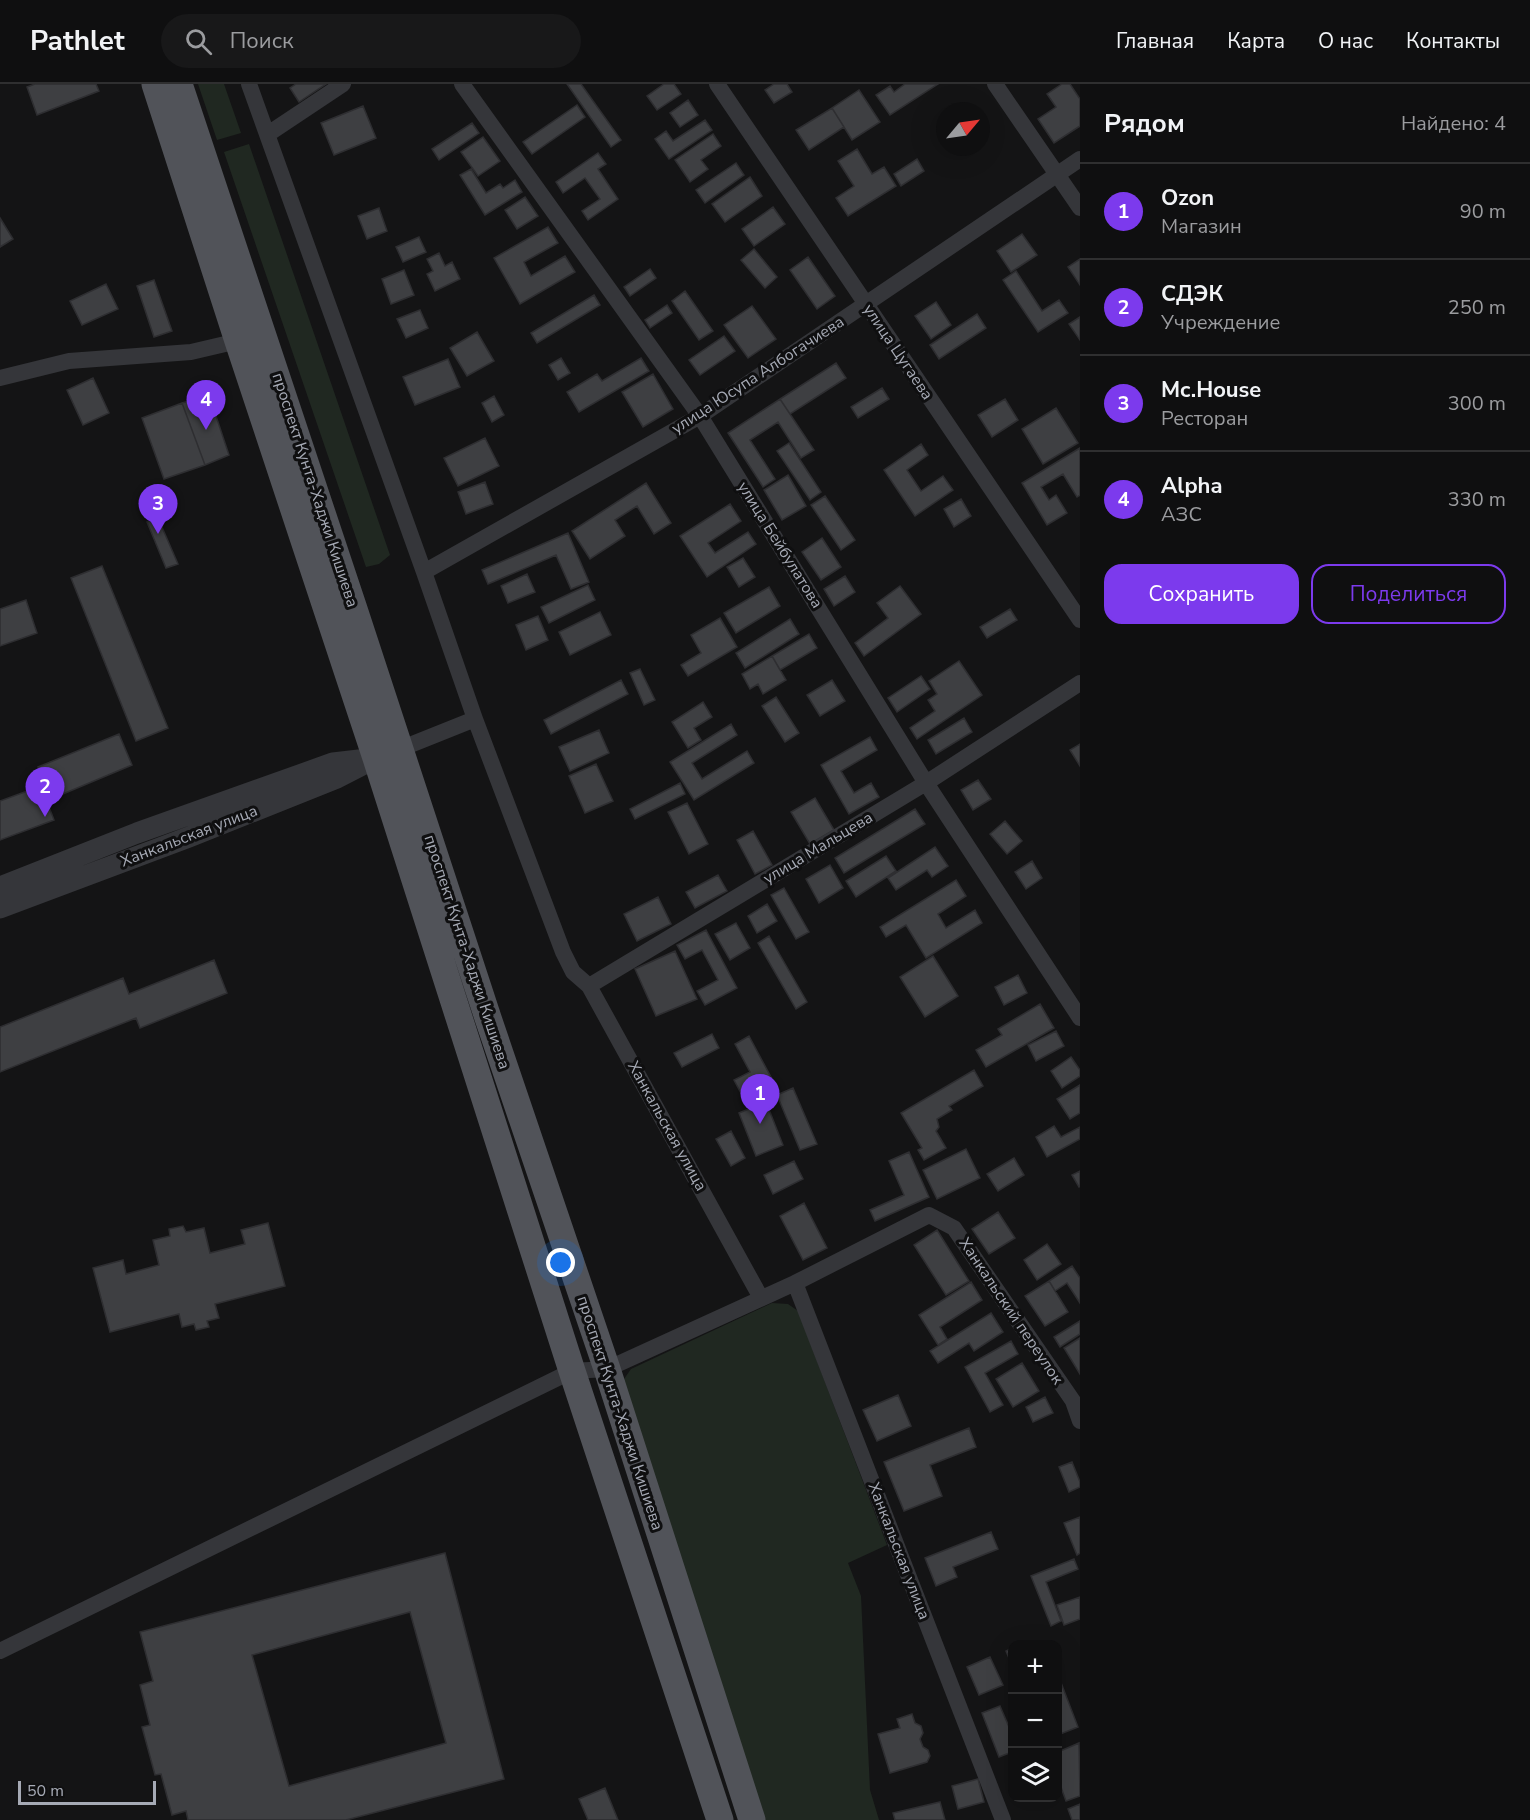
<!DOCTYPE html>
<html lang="ru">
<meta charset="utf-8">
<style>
:root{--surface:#0f0f10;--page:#181819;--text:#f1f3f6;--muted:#9b9c9f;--line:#2f2f30;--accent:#7c3aed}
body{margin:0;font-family:"Nunito Sans",sans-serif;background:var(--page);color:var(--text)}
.controls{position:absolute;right:18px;bottom:18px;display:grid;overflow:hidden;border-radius:12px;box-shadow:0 6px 24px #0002}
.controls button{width:54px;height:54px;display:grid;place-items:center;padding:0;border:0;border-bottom:2px solid var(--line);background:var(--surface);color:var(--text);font:30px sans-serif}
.compass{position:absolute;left:936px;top:18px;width:54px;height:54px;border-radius:50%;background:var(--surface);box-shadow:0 6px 24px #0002;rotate:61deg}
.scale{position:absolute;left:18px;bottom:15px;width:138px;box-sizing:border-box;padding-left:6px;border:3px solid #a6aab5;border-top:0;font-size:16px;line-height:21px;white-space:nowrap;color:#a6aab5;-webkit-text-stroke:4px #0f0f10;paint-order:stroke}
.you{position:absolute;left:561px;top:1179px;width:21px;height:21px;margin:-15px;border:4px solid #fff;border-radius:50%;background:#1a73e8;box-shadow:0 0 0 9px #1a73e833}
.badge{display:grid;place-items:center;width:39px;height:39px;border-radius:50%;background:var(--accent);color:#fff;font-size:20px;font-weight:700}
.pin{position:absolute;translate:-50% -50px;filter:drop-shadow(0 2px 3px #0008)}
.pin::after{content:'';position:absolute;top:32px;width:21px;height:18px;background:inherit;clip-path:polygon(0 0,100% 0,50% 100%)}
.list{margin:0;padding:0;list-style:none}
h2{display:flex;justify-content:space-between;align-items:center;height:78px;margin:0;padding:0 24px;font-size:26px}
h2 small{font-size:20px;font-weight:400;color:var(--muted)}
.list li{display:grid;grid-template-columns:39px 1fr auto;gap:18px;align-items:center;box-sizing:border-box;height:96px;padding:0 24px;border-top:2px solid var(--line)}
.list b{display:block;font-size:22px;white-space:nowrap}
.list p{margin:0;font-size:20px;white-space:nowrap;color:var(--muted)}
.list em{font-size:20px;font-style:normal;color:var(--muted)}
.actions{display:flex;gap:12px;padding:18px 24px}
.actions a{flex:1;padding:14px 0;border:2px solid var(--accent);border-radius:18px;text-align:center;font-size:21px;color:var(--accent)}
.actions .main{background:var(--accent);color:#fff}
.icon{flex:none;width:33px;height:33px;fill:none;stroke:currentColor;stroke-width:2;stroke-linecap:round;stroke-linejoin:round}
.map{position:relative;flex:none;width:1080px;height:1736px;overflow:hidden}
header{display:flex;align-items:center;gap:36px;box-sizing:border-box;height:84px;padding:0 30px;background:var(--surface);border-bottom:2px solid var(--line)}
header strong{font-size:28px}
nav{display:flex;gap:33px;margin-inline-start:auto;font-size:21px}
.search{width:420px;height:54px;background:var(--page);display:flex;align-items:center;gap:15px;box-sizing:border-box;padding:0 21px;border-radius:33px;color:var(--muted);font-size:22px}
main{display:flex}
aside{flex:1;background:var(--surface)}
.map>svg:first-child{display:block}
.green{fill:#202821}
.building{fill:#3e3f42;stroke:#2e2e31;stroke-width:1.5;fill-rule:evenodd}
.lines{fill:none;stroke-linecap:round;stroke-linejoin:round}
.minor{stroke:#35363a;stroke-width:16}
.tertiary{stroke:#35363a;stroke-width:21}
.primary{stroke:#515359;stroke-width:27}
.labels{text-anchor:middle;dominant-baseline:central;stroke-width:6;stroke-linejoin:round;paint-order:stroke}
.street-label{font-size:16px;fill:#a6aab5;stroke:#0f0f10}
</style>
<header>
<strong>Pathlet</strong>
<div class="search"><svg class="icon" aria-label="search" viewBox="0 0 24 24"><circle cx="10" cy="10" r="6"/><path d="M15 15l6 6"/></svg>Поиск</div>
<nav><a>Главная</a><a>Карта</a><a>О нас</a><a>Контакты</a></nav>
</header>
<main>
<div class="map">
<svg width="1080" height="1736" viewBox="0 0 1080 1736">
<rect width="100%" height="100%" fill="#141415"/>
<!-- green -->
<path class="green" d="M198,0h26l17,49 -24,7z
M249,60l141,411 -11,9 -13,3 -142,-415z
M772,1219l16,1 10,7 89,234 -39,18 13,33 9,194 9,30h-116l-141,-438 9,-13z"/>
<!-- building -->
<path class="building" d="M35,0h61l3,7 -62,24 -10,-28z
M296,0h30l-27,18 -9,-14z
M567,0h14l40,56 -10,7z
M664,0h10l7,10 -24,16 -10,-14z
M774,0h13l5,8 -18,11 -9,-13z
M905,0h33l-48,31 -14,-20 14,-9 4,6z
M1062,0h8l10,15v27l-26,17 -16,-24 18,-12 -9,-13z
M859,6l21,32 -28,18 -20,-32z
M688,16l10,15 -18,12 -10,-14z
M577,21l8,12 -53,37 -9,-12z
M363,22l13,32 -42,17 -13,-32z
M832,24l12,19 -35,23 -13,-20z
M705,36l7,10 -43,29 -14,-20 11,-8 7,10z
M472,39l7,10 -40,27 -7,-11z
M713,50l8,12 -20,14 7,9 -18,13 -15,-22z
M483,53l17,24 -22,15 -17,-24z
M857,65l15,25 12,-7 12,19 -48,30 -12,-18 18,-12 -16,-25z
M598,69l8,11 -8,5 20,30 -30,21 -6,-9 18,-12 -15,-21 -22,15 -7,-11z
M917,75l7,12 -23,15 -7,-12z
M736,79l8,12 -39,28 -9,-13z
M471,85l15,24 14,-9 3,4 12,-8 7,12 -37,23 -25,-40z
M750,93l12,19 -37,26 -13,-18z
M525,113l13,19 -21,13 -12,-19z
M773,123l12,17 -31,22 -12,-17z
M379,124l8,23 -20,8 -9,-23z
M0,134l13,21 -13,8z
M548,143l10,16 -34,19 7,14 34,-20 10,16 -55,32 -26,-46z
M1022,150l15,21 -26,17 -14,-21z
M419,153l7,15 -23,10 -7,-15z
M754,165l23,28 -12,11 -24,-28z
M439,169l6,13 7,-4 8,17 -25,12 -8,-17 6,-3 -6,-12z
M808,173l27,39 -18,13 -27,-39z
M1080,175v26l-12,-18z
M650,185l6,9 -26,18 -6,-9z
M404,186l10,25 -23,9 -9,-25z
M1016,187l26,40 17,-11 9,13 -30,19 -35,-52z
M154,196l18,51 -18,6 -17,-51z
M106,200l12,25 -36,16 -12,-24z
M685,207l28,40 -14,9 -27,-39z
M594,211l6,10 -63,38 -6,-10z
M936,218l15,23 -20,14 -16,-23z
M667,221l5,8 -22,15 -5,-8z
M752,222l24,33 -28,19 -24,-33z
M420,226l8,18 -22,10 -9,-19z
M977,230l9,14 -47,31 -9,-14z
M1080,233v23l-11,-16z
M477,248l17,29 -27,15 -17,-28z
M724,252l11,15 -35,24 -11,-15z
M561,274l9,15 -12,7 -9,-15z
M641,274l8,13 -70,41 -12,-20 30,-18 5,7z
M448,275l12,28 -45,18 -12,-28z
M836,279l10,15 -56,36 -10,-15z
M653,290l20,35 -30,18 -21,-35z
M93,294l16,35 -26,12 -16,-35z
M882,304l7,11 -31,19 -7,-11z
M209,311l20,60 -24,10 -23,-62z
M494,312l10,19 -12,7 -10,-19z
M780,315l34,51 -13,8 -23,-36 -28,18 25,39 -12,8 -35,-54z
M1005,315l13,21 -26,17 -14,-22z
M182,319l23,62 -41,14 -22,-61z
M1056,324l22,35 -35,21 -21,-35z
M485,354l14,28 -41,20 -14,-28z
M789,359l32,49 -11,8 -33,-49z
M921,360l7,11 -21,15 14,21 22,-15 10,14 -38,26 -31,-46z
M1080,364v47l-3,2 -14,-23 -22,13 8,13 7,-5 11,18 -20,12 -25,-42z
M788,391l18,31 -24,14 -18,-30z
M485,398l8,22 -27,10 -8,-22z
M646,399l25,40 -17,11 -17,-28 -22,14 10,16 -35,23 -18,-28z
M825,412l30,44 -14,10 -30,-45z
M961,415l10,17 -17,11 -10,-18z
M730,420l11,17 -33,22 7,10 33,-21 8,12 -49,33 -27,-41z
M158,434l20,46 -12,4 -19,-46z
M568,449l21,49 -18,7 -15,-34 -68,29 -6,-14z
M822,454l19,29 -20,13 -19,-28z
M743,474l12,19 -16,10 -12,-20z
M102,482l66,162 -32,13 -65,-163z
M527,490l8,18 -27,11 -7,-17z
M845,492l10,16 -21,14 -10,-17z
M588,501l7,15 -46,23 -8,-16z
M900,502l21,28 -57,42 -9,-13 33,-25 -11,-15z
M769,503l11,19 -44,27 -12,-20z
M26,516l11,33 -37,13v-37z
M1010,525l7,11 -30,18 -7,-11z
M600,528l11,23 -41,20 -11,-23z
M538,532l10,24 -22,10 -10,-25z
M720,534l17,29 -49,29 -7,-11 20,-12 -10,-18z
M790,535l9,15 -54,34 -9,-15z
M809,550l8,14 -37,22 -8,-14z
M772,572l14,24 -23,14 -5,-10 -8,5 -8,-15z
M959,577l23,34 -65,44 -7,-11 25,-17 -7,-11 9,-6 -8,-13z
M640,585l15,31 -11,5 -14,-32z
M921,592l9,13 -33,23 -9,-14z
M621,596l7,14 -77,40 -7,-14z
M832,596l13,21 -25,15 -13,-21z
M776,613l23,36 -14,9 -23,-36z
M703,618l9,15 -18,11 7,12 -13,8 -16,-26z
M964,634l8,14 -36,22 -8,-14z
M731,640l6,11 -45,28 10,16 45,-28 7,12 -60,37 -24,-38z
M599,646l10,23 -39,18 -11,-24z
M119,650l13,31 -81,34 -13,-32z
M870,653l7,13 -36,21 13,22 17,-10 8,14 -30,17 -28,-49z
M1080,660v22l-10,-16z
M596,680l17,37 -28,12 -16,-37z
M978,696l13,19 -18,11 -12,-20z
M680,699l5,11 -50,25 -5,-10z
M41,702l13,34 -54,20v-39z
M815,714l19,32 -24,14 -19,-32z
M687,719l21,41 -19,10 -21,-42z
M915,725l10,15 -81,49 -9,-15z
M1005,737l17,20 -15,13 -17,-20z
M753,747l19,34 -17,9 -18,-34z
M935,763l13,19 -16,11 -5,-7 -31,20 -8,-12z
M886,772l10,15 -40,26 -10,-16z
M1032,777l10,17 -16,11 -11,-17z
M830,781l13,23 -24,15 -13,-24z
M718,791l9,16 -32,17 -9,-16z
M956,796l10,16 -28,18 8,14 29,-18 7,13 -56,35 -20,-33 -20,12 -6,-10z
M784,804l25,44 -13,7 -25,-44z
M658,813l13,27 -34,17 -13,-27z
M767,820l10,17 -20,12 -9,-17z
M736,839l14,25 -20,12 -15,-26z
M706,846l31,58 -32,17 -8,-14 21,-11 -16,-30 -17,9 -8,-14z
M769,852l38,66 -11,7 -38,-66z
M675,867l22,48 -41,17 -21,-47z
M933,872l25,40 -33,21 -25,-40z
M214,876l13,33 -87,35 -4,-10 -136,54v-45l123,-49 6,16z
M1018,891l9,18 -23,12 -9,-18z
M1040,920l14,24 -68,39 -10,-17 26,-15 -4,-6z
M1056,947l8,15 -28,15 -8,-16z
M712,950l7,14 -37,19 -8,-14z
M749,952l23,43 -30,16 -8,-15 16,-8 -15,-28z
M1071,973l9,13v6l-18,12 -11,-17z
M974,986l9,16 -34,20 3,4 -15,9 2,8 -3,4 10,17 -22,12 -6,-10 4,-2 -21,-35z
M1080,1001v28l-10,6 -13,-20z
M793,1004l24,56 -17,6 -23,-55z
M766,1018l17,43 -27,11 -17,-43z
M1054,1042l7,11 19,-10v12l-33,18 -11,-20z
M731,1047l14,27 -14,8 -15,-27z
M966,1065l14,29 -43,21 -14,-29z
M909,1068l20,45 -54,24 -5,-11 34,-15 -15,-34z
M1014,1074l10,17 -26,16 -11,-17z
M794,1077l9,18 -30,15 -9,-19z
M1080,1087v15l-1,1 -7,-12z
M804,1119l23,45 -24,12 -23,-44z
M998,1128l17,26 -26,16 -17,-25z
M268,1139l17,63 -70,18 4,14 -12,3 2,6 -13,3 -2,-6 -12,3 -3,-13 -69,18 -17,-64 30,-8 3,14 33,-9 -6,-25 17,-4 -1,-7 14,-3 3,6 18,-4 6,25 35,-9 -4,-14z
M937,1146l32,51 -23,14 -32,-50z
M1047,1160l14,20 -24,16 -13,-20z
M1072,1182l8,12v25l-13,-20 -12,8 -6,-10z
M1049,1197l19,31 -23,14 -20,-30z
M971,1198l11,18 -42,27 7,12 -9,6 -19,-30z
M991,1229l12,19 -29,19 -5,-8 -31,20 -8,-12z
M1080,1237v13l-20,13 -6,-10z
M1080,1254v36l-16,-26z
M1011,1257l7,13 -33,19 18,32 -13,7 -25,-45z
M1022,1279l17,28 -26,16 -17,-28z
M898,1311l13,31 -34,15 -14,-31z
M1045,1313l8,16 -20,9 -7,-15z
M969,1344l7,19 -46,18 12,31 -38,15 -20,-49z
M1072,1378l8,20v5l-11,5 -10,-25z
M1080,1433v36l-3,2 -13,-32z
M991,1448l7,17 -45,18 4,10 -21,9 -11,-28z
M445,1469l59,226 -158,41h-158l-2,-9 -14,4 -11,-41 -6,1 -13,-48 8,-2 -10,-40 13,-4 -13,-49zM410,1528l36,131 -157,43 -37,-131z
M1074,1475l4,10 -32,13 15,39 -10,5 -20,-50z
M1080,1513v22l-16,6 -7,-20z
M1012,1564v17l-6,-14z
M990,1573l13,28 -24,10 -12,-28z
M1060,1596l18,47 -20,8v-54z
M1000,1622l12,28v18l-13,5 -17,-44z
M912,1630l3,9 6,3 2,7 -3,6 3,8 5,3 2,6 -3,6 -37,11 -12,-39 22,-6 -3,-9z
M1079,1659l1,53 -14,5 -8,-22v-27z
M978,1695l6,23 -26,7 -6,-23z
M605,1704l13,32h-30l-9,-21z
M940,1718l5,18h-50l-2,-7z
M1080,1720v16h-8l-4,-11z"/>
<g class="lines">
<!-- minor -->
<path class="minor" d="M249,0l175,488 51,147 88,233 10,20 16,14 337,-203 154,-100
M462,0l238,332 226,367 154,235
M717,0l363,536
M995,0l85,124
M268,50l75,-50
M0,294l69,-17 122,-9 47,-11 3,5
M424,488l276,-156 380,-257
M400,665l75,-30
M589,902l172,312
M795,1199l208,537
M0,1567l572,-280 35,-2 188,-86 134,-68 25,13 119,173 7,20"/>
<!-- tertiary -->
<path class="tertiary" d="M0,803l137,-54 196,-70 43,-5 -39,20 -148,59 -189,71"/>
<!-- primary -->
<path class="primary" d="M155,0l83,257 138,417 196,613 148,449
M179,0l175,525 134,409 119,351 145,451"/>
</g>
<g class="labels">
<!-- street labels -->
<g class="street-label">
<text transform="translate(898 268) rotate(56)">улица Цугаева</text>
<text transform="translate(758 291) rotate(-33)">улица Юсупа Албогачиева</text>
<text transform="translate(315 406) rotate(72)">проспект Кунта-Хаджи Кишиева</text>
<text transform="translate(780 461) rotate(58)">улица Бейбулатова</text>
<text transform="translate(189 752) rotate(-21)">Ханкальская улица</text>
<text transform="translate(818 764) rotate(-31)">улица Мальцева</text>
<text transform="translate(467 868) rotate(72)">проспект Кунта-Хаджи Кишиева</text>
<text transform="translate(667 1042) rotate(61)">Ханкальская улица</text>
<text transform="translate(1011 1227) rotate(56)">Ханкальский переулок</text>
<text transform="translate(620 1329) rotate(72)">проспект Кунта-Хаджи Кишиева</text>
<text transform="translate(899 1467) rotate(69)">Ханкальская улица</text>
</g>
</g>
</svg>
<div class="controls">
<button>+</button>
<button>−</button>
<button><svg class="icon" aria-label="layers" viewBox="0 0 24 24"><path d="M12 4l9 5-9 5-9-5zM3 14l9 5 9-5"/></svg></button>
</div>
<svg class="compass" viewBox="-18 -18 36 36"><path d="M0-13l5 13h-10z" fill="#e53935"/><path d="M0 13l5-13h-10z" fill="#9b9c9f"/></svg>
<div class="scale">50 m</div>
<div class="you"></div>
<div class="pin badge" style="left:760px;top:1040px">1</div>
<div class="pin badge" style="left:45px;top:733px">2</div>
<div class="pin badge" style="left:158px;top:450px">3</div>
<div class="pin badge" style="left:206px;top:346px">4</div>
</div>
<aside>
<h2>Рядом<small>Найдено: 4</small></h2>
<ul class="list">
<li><span class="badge">1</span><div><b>Ozon</b><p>Магазин</p></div><em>90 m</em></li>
<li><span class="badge">2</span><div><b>СДЭК</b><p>Учреждение</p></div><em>250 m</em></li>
<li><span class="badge">3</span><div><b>Mc.House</b><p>Ресторан</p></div><em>300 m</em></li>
<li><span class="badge">4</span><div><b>Alpha</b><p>АЗС</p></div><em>330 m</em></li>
</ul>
<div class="actions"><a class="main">Сохранить</a><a>Поделиться</a></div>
</aside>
</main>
